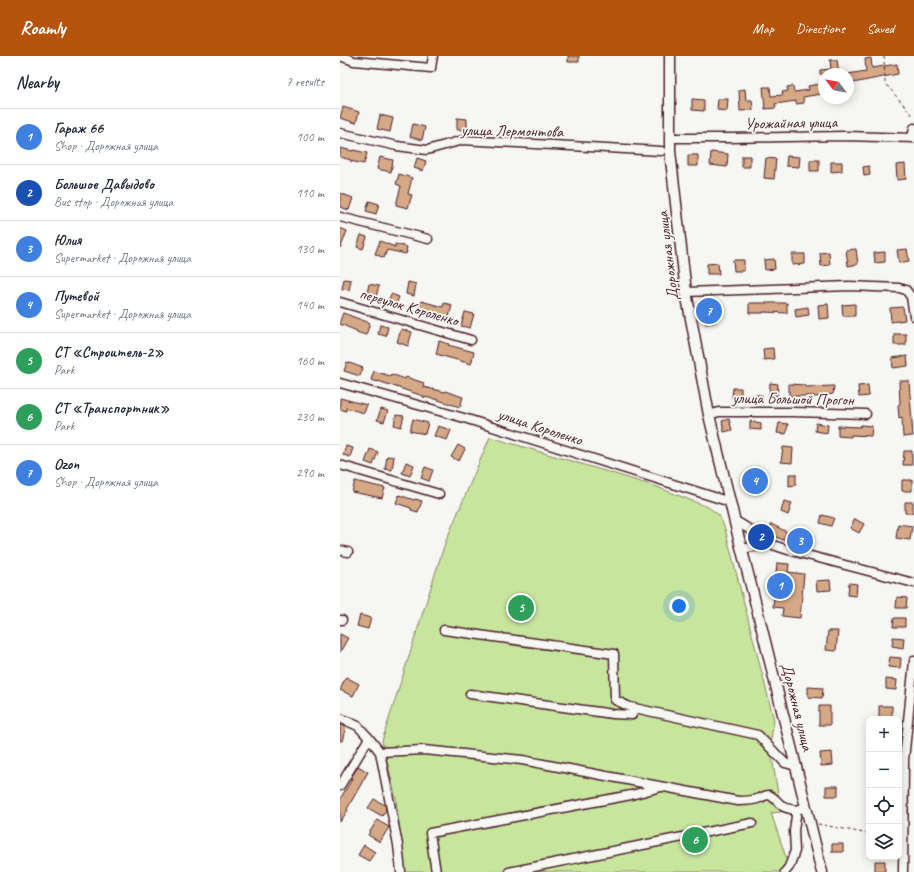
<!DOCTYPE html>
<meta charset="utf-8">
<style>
:root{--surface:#fff;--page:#f6f6f7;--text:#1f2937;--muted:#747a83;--line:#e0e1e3;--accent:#b45309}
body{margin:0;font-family:Caveat,sans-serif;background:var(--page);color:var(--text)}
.controls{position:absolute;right:12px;bottom:12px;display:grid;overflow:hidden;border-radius:8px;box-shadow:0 2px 10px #0003}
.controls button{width:36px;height:36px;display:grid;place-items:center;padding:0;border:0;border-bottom:1px solid var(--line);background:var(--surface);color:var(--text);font:20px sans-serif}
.compass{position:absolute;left:478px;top:12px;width:36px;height:36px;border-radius:50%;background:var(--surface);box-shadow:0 2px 10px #0003;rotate:301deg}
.you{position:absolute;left:339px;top:550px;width:14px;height:14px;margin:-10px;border:3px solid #fff;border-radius:50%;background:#1a73e8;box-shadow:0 0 0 6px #1a73e833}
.badge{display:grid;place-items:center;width:26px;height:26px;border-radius:50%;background:var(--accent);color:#fff;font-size:13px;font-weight:700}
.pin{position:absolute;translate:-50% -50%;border:2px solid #fff;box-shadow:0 1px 4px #0006}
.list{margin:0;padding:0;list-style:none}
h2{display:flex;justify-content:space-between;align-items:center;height:52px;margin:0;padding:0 16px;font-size:17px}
h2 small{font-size:13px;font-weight:400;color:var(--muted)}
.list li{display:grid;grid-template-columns:26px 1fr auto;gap:12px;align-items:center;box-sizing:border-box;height:56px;padding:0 16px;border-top:1px solid var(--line)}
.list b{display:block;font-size:15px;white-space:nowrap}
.list p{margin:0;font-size:13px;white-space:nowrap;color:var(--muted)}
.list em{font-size:13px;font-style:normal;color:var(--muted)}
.icon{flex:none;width:22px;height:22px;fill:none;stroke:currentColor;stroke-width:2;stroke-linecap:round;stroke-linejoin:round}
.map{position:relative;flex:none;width:574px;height:816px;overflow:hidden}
header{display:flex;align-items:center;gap:24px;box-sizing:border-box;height:56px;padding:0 20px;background:var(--accent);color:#fff}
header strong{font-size:19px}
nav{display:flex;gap:22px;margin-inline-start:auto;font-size:14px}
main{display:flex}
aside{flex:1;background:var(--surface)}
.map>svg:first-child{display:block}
.green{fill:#c8e59d;stroke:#898264}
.building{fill:#d5a886;stroke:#4a1f2b}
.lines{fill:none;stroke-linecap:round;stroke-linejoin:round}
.minor-casing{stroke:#4a1f2b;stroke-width:11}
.major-casing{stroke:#4a1f2b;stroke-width:13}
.path{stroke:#4a1f2b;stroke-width:1;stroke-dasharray:3 3;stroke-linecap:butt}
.minor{stroke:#f6f6f2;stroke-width:8}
.major{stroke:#f6f6f2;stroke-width:10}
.labels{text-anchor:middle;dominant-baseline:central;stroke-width:3.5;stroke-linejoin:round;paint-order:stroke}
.street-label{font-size:16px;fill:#4a1f2b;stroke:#f6f6f2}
</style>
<header>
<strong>Roamly</strong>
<nav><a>Map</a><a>Directions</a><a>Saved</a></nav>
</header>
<main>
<aside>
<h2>Nearby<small>7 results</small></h2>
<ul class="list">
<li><span class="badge" style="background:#3f7fe0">1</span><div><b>Гараж 66</b><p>Shop · Дорожная улица</p></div><em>100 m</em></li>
<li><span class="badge" style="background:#1a4fb4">2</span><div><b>Большое Давыдово</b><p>Bus stop · Дорожная улица</p></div><em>110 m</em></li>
<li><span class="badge" style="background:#3f7fe0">3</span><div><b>Юлия</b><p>Supermarket · Дорожная улица</p></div><em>130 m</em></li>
<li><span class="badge" style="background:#3f7fe0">4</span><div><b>Путевой</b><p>Supermarket · Дорожная улица</p></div><em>140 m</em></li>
<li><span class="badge" style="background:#2e9e5b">5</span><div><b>СТ «Строитель-2»</b><p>Park</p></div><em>160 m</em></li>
<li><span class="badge" style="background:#2e9e5b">6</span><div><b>СТ «Транспортник»</b><p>Park</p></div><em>230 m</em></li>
<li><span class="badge" style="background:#3f7fe0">7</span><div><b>Ozon</b><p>Shop · Дорожная улица</p></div><em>290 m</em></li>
</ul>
</aside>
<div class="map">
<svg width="574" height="816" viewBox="0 0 574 816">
<rect width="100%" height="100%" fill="#f6f6f2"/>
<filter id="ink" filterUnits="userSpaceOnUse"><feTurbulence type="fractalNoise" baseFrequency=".025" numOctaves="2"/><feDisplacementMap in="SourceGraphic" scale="8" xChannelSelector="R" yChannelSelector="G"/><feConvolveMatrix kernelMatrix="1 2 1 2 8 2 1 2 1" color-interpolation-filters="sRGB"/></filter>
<g filter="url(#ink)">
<!-- green -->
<path class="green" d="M150,381l125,37 42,13 51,20 11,8 6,14 49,191 -4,25 11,67 -10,1 20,59h-387l-8,-74 -14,-57 63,-198z"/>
<!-- building -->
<path class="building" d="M228,0h11v6h-11z
M531,2l1,10 25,-4 1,10 -50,10v-10l18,-3 -1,-12z
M490,4h7l2,14h-19v-4l11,-1z
M480,28l1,10 -18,3 1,6 -8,1v-3l-21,3 1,4 -11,1 -2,-22h7l1,9 12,-1 -1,-3 6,-1 -1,-4 6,-1 1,6 15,-2 -1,-4z
M405,33l1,11h6l1,10 -13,1 -1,-21z
M352,43l12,1v11l-12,-1z
M378,43h10l-1,12 -10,-1z
M3,51l16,5 -3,11 -16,-5z
M40,59l13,3 -3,14 -13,-3z
M117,62l10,1v11h-10z
M73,68l12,3 -3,13 -12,-3z
M0,92l13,3v-1l14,3 -3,11 -14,-3 1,-1 -11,-3z
M371,96l17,2 -1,13 -17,-2z
M348,99h10v11h-10z
M402,100h8v11h-8z
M447,100l13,1 -1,10 -13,-1z
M40,101l13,3 -2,12 -14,-3z
M77,102l9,3 -3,10 -9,-3z
M426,102l10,1 -2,20 -10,-1z
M470,104h9v11h-9z
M491,106h11v9l-11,1z
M565,108l1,15 -9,1 -1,-15z
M529,110l1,9 -6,1 -1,-9z
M59,118l13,4 -4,16 4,1 -4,13 -12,-3 5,-19 -5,-2z
M0,137l13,5 -4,12 -9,-3z
M29,145l10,3 -3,10 -10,-3z
M0,172l7,3 -6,16h-1z
M21,179l6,2 -4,12 -6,-2z
M40,185l15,6v-3l12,3 -1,4h1l-1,3 -19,-4 -3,8 -9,-4z
M516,193l2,15 -10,2 -2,-16z
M567,193l2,12 -10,2 -2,-13z
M489,196l1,13 -9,1 -1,-13z
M545,196v10l-10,1 -1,-10z
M452,198h13v10l-13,1z
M434,203l1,10 -10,1 -1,-10z
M393,204h11v11h-10z
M378,207l1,11h-12v-10z
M4,223l7,1 -2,10 -7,-1z
M68,226l8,2 -2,12 -8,-2z
M29,228l10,2 -4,14 -9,-2z
M51,238l8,3 -4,10 -8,-3z
M81,245l22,6 1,-4 8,2 -4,16 -30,-8z
M409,247h38v10l-24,-1v1h-14z
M488,248l1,14 -10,1 -1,-14z
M515,248v12h-12l-1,-11z
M374,251l2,15 -10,2 -3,-15z
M468,251l1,8 -13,2 -1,-8z
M563,251l2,13 -14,2 -1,-14z
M125,256l9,2 -4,14 -9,-2z
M3,257l27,10 -4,12 -10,-3 1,-1 -17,-7v-3z
M40,269l8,2 -2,9 -8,-2z
M61,273l11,3 -4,14 -11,-4z
M554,278h12v11h-12z
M99,285l10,3 -1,1 26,7 -3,12 -35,-10z
M433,292l1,11 -10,1 -1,-11z
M567,300l1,10 -15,2 -1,-10z
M7,306l16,6 -3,8 -16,-5z
M34,315l16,5 1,-2 14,5 1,-2 18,6 -1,4 22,5v-1l18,6 -3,10 -25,-8 -12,-2v-1l-45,-15v1l-7,-2z
M559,325h10l4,55 -10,1 -1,-20 -3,1 -1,-13 2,-1z
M430,327l8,1 -1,12h-8z
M449,328l16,1v2l29,-1 -1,8 -5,1v1l-14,1v-1h-25z
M528,329l1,11 -10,1 -1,-11z
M393,332h8v10h-9z
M411,339h11v7l-11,-1z
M0,342l27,7 -3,8 -18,-5v3l-6,-2z
M41,353l7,2 -4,11 -7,-2z
M56,359l8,1 -3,11 -7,-2z
M73,363l15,4 -3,11 -15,-3z
M389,363l3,11 -8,2 -2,-11z
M410,365l11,2v7l-11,-1z
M439,367l9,1 -2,10 -9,-1z
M476,367l12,2 -1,8 -12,-2z
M521,369l11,1 -1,10 -20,-1v2l-13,-1v-10l22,1z
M98,370l13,4 -4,10 -13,-4z
M118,389l7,4 -6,12 -8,-4z
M6,390l7,2 -3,9 -7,-2z
M443,391l10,1 -1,15 -11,-1z
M30,393l8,3 -5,13 -8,-3z
M564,395h8v14h-9z
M47,400l7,1 -2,13 -7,-1z
M66,406l8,3 -4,11 -8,-3z
M85,411l8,3 -4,11 -8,-3z
M418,416l4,16 -9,3 -4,-17z
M449,418h7v11l-7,1z
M562,424h10v11h-10z
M15,425l30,7 -3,10 -30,-6z
M59,439l15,5 1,-1 7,2 -4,11 -7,-2v-2l-15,-5z
M444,445l8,2 -4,12 -7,-3z
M565,446h8v11h-8z
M482,459l12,3 -3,8 -11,-3z
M515,463l9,5 -5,9 -9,-5z
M431,468l16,8 -4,8 -16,-7z
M558,468l14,2 -2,14 -14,-2z
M455,480l13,3 -3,8 -13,-3z
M437,507l12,1 -1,8 16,2 -4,44 -18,-2 1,-8 -10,-1z
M490,524l1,10 -14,1 -1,-10z
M509,527l8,1 -1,12 -8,-1z
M557,541l10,1 -1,10h-10z
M20,559l11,3 -3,11 -11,-3z
M554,562h11v9h-12z
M488,575h10l-2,20 -10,-1z
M0,578l8,4 -8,14z
M553,581l11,1 -1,10 -11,-2z
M550,601l11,1 -1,10 -12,-1z
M6,621l13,7 -6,12 -13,-6z
M546,623l11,1 -1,10 -10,-1z
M468,631l15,1 -1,10 -14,-1z
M479,650h11v19h-11z
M539,650h13v13h-13z
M0,668l6,3 -4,14h-2z
M492,696l1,13 -12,1 -1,-13z
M18,710l10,6 -21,37 1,1 -8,12v-23l12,-20 -1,-1z
M486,730h12v10h-12z
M34,743l11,6 1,5 -4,6 -14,-8z
M37,764l12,7 -9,15 -12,-7z
M492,788h11v8h-11z
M24,789l11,7 -6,9 -11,-6z
M535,805h10v10h-10z"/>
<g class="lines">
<!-- minor casing -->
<g class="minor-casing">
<path id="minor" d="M0,0l14,5 77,7 2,-12
M0,77l57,13 30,4 36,-10 198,11
M330,82h61l114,-2 69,2
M572,82l2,-10
M0,161l88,22
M346,236l163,-6 50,2 7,2 5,7 3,19
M0,246l131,38
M0,327l124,35 266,84
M369,359l10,-3h74l73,2
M0,409l99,29
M394,464l23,14 13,10
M401,493l29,-5 18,6 126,33
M0,494l8,2
M0,564h2
M104,574l170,24 1,46 15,7 128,28 27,28 11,3
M130,638l143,20 19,1 3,-7
M0,662l18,8 11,12 11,14 18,93 3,27
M40,696l44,-2 98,10 216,41c7,0 15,0 22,-3 3,-1 5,-3 9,-3 6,2 9,9 15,12 3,2 8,2 12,3
M0,730l29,-48
M96,816l-6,-39 201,-38 30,-8
M169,816l243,-49
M445,816l4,-5 6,-16 -1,-20 2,-15v-6l4,-1
M563,816l1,-112 10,-99"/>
</g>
<!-- major casing -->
<g class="major-casing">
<path id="major" d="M330,0v95l16,141 23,123 29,120 18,70 66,267"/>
</g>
<!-- path -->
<path class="path" d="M544,0l1,27 29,34
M478,768l51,10"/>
<!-- minor -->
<use href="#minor" class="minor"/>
<!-- major -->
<use href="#major" class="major"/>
</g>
</g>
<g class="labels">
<!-- street labels -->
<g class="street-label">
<text transform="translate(451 67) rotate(-1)">Урожайная улица</text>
<text transform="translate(172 75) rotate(1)">улица Лермонтова</text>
<text transform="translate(328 200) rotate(-97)">Дорожная улица</text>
<text transform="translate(69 251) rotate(16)">переулок Короленко</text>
<text transform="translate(453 343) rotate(1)">улица Большой Прогон</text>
<text transform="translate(200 371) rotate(18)">улица Короленко</text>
<text transform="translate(457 651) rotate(76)">Дорожная улица</text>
</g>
</g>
</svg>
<div class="controls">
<button>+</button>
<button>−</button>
<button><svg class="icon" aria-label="locate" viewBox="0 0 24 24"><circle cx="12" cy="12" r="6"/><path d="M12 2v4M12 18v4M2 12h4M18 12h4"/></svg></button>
<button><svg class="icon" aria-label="layers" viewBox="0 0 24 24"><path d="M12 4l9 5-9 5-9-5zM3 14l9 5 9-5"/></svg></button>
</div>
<svg class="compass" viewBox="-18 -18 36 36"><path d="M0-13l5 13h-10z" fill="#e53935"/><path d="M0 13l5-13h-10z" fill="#747a83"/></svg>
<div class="you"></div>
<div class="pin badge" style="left:440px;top:530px;background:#3f7fe0">1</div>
<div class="pin badge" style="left:421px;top:481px;background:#1a4fb4">2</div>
<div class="pin badge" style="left:460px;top:485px;background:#3f7fe0">3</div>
<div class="pin badge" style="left:415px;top:425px;background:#3f7fe0">4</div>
<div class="pin badge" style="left:181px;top:552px;background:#2e9e5b">5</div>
<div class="pin badge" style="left:355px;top:784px;background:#2e9e5b">6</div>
<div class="pin badge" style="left:369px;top:255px;background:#3f7fe0">7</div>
</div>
</main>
